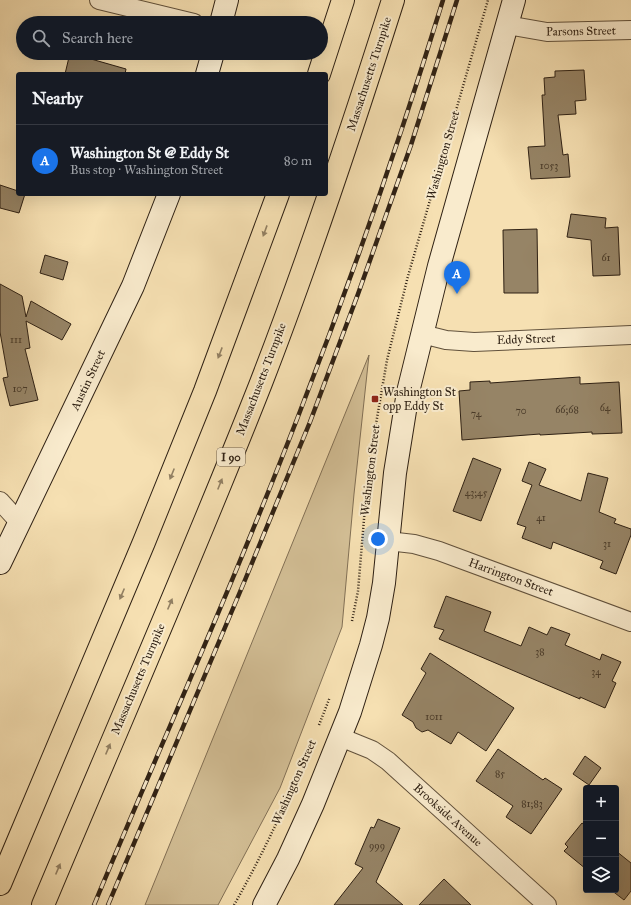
<!DOCTYPE html>
<meta charset="utf-8">
<style>
:root{--surface:#171b24;--page:#242831;--text:#f1f3f6;--muted:#9ea1a6;--line:#363941;--accent:#1a73e8}
body{margin:0;font-family:"IM FELL Great Primer",serif;background:var(--page);color:var(--text)}
.controls{position:absolute;right:12px;bottom:12px;display:grid;overflow:hidden;border-radius:4px;box-shadow:0 4px 16px #0002}
.controls button{width:36px;height:36px;display:grid;place-items:center;padding:0;border:0;border-bottom:1px solid var(--line);background:var(--surface);color:var(--text);font:20px sans-serif}
.you{position:absolute;left:378px;top:539px;width:14px;height:14px;margin:-10px;border:3px solid #fff;border-radius:50%;background:#1a73e8;box-shadow:0 0 0 6px #1a73e833}
.badge{display:grid;place-items:center;width:26px;height:26px;border-radius:50%;background:var(--accent);color:#fff;font-size:13px;font-weight:700}
.pin{position:absolute;translate:-50% -33px;filter:drop-shadow(0 1px 2px #0008)}
.pin::after{content:'';position:absolute;top:21px;width:14px;height:12px;background:inherit;clip-path:polygon(0 0,100% 0,50% 100%)}
.list{margin:0;padding:0;list-style:none}
h2{display:flex;justify-content:space-between;align-items:center;height:52px;margin:0;padding:0 16px;font-size:17px}
h2 small{font-size:13px;font-weight:400;color:var(--muted)}
.list li{display:grid;grid-template-columns:26px 1fr auto;gap:12px;align-items:center;box-sizing:border-box;height:72px;padding:0 16px;border-top:1px solid var(--line)}
.list b{display:block;font-size:15px;white-space:nowrap}
.list p{margin:0;font-size:13px;white-space:nowrap;color:var(--muted)}
.list em{font-size:13px;font-style:normal;color:var(--muted)}
.icon{flex:none;width:22px;height:22px;fill:none;stroke:currentColor;stroke-width:2;stroke-linecap:round;stroke-linejoin:round}
.map{position:relative;flex:none;width:631px;height:905px;overflow:hidden}
.search{position:absolute;background:var(--surface);box-shadow:0 4px 16px #0002;left:16px;top:16px;width:312px;height:44px;display:flex;align-items:center;gap:10px;box-sizing:border-box;padding:0 14px;border-radius:22px;color:var(--muted);font-size:15px}
.panel{position:absolute;background:var(--surface);box-shadow:0 4px 16px #0002;left:16px;top:72px;width:312px;height:124px;border-radius:4px}
.map>svg:first-child{display:block}
.green{fill:#d4c097;stroke:#827056}
.building{fill:#968466;stroke:#2f2114}
.lines{fill:none;stroke-linecap:round;stroke-linejoin:round}
.street-casing{stroke:#61513c;stroke-width:20}
.secondary-casing{stroke:#2f2114;stroke-width:24}
.highway-casing{stroke:#2f2114;stroke-width:24}
.path{stroke:#2f2114;stroke-width:2.5;stroke-dasharray:1 2;stroke-linecap:butt}
.street{stroke:#f9ebcd;stroke-width:18}
.secondary{stroke:#f9ebcd;stroke-width:22}
.highway{stroke:#f6e0b2;stroke-width:22}
.rail-casing{stroke:#2f2114;stroke-width:4.5}
.rail{stroke:#f9ebcd;stroke-width:3;stroke-dasharray:9;stroke-linecap:butt}
.oneway{fill:#928063}
.poi-dot{fill:#8f2418;stroke:#f9ebcd;stroke-width:1.5}
.labels{text-anchor:middle;dominant-baseline:central;stroke-width:4;stroke-linejoin:round;paint-order:stroke}
.number-label{font-size:10px;fill:#493a28}
.shield{fill:#f9ebcd;stroke:#6c5e4c;stroke-width:1}
.shield-label{font-size:11px;font-weight:bold;fill:#2f2114}
.street-label{font-size:12px;fill:#2f2114;stroke:#f9ebcd}
.poi-label{font-size:12px;fill:#2f2114;stroke:#f9ebcd;text-anchor:start}
</style>
<div class="map">
<svg width="631" height="905" viewBox="0 0 631 905">
<rect width="100%" height="100%" fill="#f6e0b2"/>
<filter id="stains"><feTurbulence type="fractalNoise" baseFrequency=".005" numOctaves="4"/><feColorMatrix values="0 0 0 0 .2 0 0 0 0 .09 0 0 0 0 .02 0 0 0 .5 -.17"/></filter>
<radialGradient id="worn" r=".72"><stop offset=".6" stop-color="#630" stop-opacity="0"/><stop offset="1" stop-color="#630" stop-opacity=".3"/></radialGradient>
<!-- green -->
<path class="green" d="M369,355l-15,139 -12,133 -62,161 -62,117h-73z"/>
<!-- building -->
<path class="building" d="M70,53l56,16 -1,5h-60z
M584,70l2,30 -11,1 1,13 -18,1 5,40 5,-1 2,23 -39,2 -3,-32 17,-1 -3,-51h3l-1,-17 11,-1v-6z
M0,185l18,6v3h7l-6,19 -19,-5z
M571,214l35,4 -1,10 13,-1 2,48 -27,1 -2,-36 -24,-3z
M537,229l1,64h-34l-1,-63z
M45,255l23,7 -5,18 -23,-7z
M0,284l22,12 4,21 5,-16 40,23 -9,16 -36,-19 4,27 -5,1 13,51 -28,6 -7,-28 5,-1 -8,-45z
M580,377v7l39,-2 3,51 -30,1v-2l-52,3v-1l-78,6 -3,-49 11,-1v-8l20,-1v2z
M473,458l28,11 -20,52 -28,-10z
M529,462l17,7 -7,16 42,16 7,-28 20,5 -9,34 17,7 -2,4 17,6v6l-15,39 -16,-6 3,-7 -50,-19 -2,7 -29,-11 4,-11 -9,-3 15,-39 -10,-4z
M446,596l45,16 -7,19 37,15 8,-19 18,8 4,-8 19,7 -5,11 35,15 2,-6 19,8 -9,19 4,2 -11,25 -25,-11v2l-141,-60 5,-9 -10,-3z
M430,653l84,55 -28,43 -28,-19 -7,12 -23,-14 -6,2 -6,-4 -3,-6 -11,-7 24,-42 -5,-4z
M498,749l45,31 2,-2 17,11 -31,45 -25,-17 7,-11 -37,-25z
M585,756l16,12 -12,17 -16,-11z
M378,819l22,9 -24,54 27,23h-69l29,-37 -8,-4 16,-37 3,1z
M582,823l4,3v43l-22,-18 4,-4 -3,-3z
M616,851l15,12v28l-7,9 -13,-10h5z
M444,879l27,26h-52z"/>
<g class="lines">
<!-- street casing -->
<g class="street-casing">
<path id="street" d="M99,0l95,23
M507,25l40,7 84,-2
M422,334l24,6 28,2 157,-7
M0,501l20,22
M388,541l26,3 25,7 192,71
M340,737l32,13 16,11 159,144"/>
</g>
<!-- secondary casing -->
<g class="secondary-casing">
<path id="secondary" d="M221,23l6,-23
M207,74l6,-21
M0,563l133,-277 36,-92
M264,905l24,-46 25,-55 37,-92 21,-67 7,-27 6,-35 11,-110 13,-81 31,-126 75,-266"/>
</g>
<!-- highway casing -->
<g class="highway-casing">
<path id="highway" d="M319,74l24,-74
M0,884l144,-342 61,-151 73,-197
M43,905c73,-174 149,-347 218,-522 49,-126 91,-254 132,-383"/>
</g>
<!-- path -->
<path class="path" d="M352,621l6,-30 8,-96 5,-42 16,-93 21,-84 80,-276
M319,725l11,-28
M234,905c27,-47 50,-97 72,-147"/>
<!-- street -->
<use href="#street" class="street"/>
<!-- secondary -->
<use href="#secondary" class="secondary"/>
<!-- highway -->
<use href="#highway" class="highway"/>
<!-- rail casing -->
<g class="rail-casing">
<path id="rail" d="M94,905c68,-163 141,-325 205,-491 53,-136 101,-274 144,-414
M108,905l137,-325 65,-158 48,-128 53,-149 46,-145"/>
</g>
<!-- rail -->
<use href="#rail" class="rail"/>
</g>
<!-- one-way arrows -->
<defs><path id="oneway-solid" d="M-6-.8H1V-3.2L6.5 0L1 3.2V.8H-6Z"/></defs>
<g class="oneway">
<use href="#oneway-solid" transform="translate(265 231) rotate(110)"/>
<use href="#oneway-solid" transform="translate(220 353) rotate(111)"/>
<use href="#oneway-solid" transform="translate(172 474) rotate(112)"/>
<use href="#oneway-solid" transform="translate(220 484) rotate(-68)"/>
<use href="#oneway-solid" transform="translate(122 594) rotate(113)"/>
<use href="#oneway-solid" transform="translate(170 604) rotate(-67)"/>
<use href="#oneway-solid" transform="translate(108 749) rotate(-67)"/>
<use href="#oneway-solid" transform="translate(58 869) rotate(-67)"/>
</g>
<!-- markers -->
<rect class="poi-dot" x="371" y="395" width="8" height="8" rx="2"/>
<g class="labels">
<!-- number labels -->
<g class="number-label">
<text x="549" y="166">1053</text>
<text x="606" y="258">61</text>
<text x="16" y="340">111</text>
<text x="20" y="389">107</text>
<text x="605" y="408">64</text>
<text x="567" y="410">66;68</text>
<text x="521" y="411">70</text>
<text x="476" y="414">74</text>
<text x="476" y="493">43;45</text>
<text x="541" y="518">41</text>
<text x="607" y="544">31</text>
<text x="540" y="652">38</text>
<text x="596" y="672">34</text>
<text x="434" y="717">1011</text>
<text x="500" y="774">85</text>
<text x="532" y="804">81;83</text>
<text x="377" y="846">999</text>
</g>
<!-- shield labels -->
<rect class="shield" x="217" y="448" width="28" height="18" rx="3"/>
<g class="shield-label">
<text x="231" y="457">I 90</text>
</g>
<!-- street labels -->
<g class="street-label">
<text transform="translate(581 31) rotate(-1)">Parsons Street</text>
<text transform="translate(369 74) rotate(-72)">Massachusetts Turnpike</text>
<text transform="translate(443 155) rotate(-74)">Washington Street</text>
<text transform="translate(526 339) rotate(-2)">Eddy Street</text>
<text transform="translate(261 379) rotate(-69)">Massachusetts Turnpike</text>
<text transform="translate(88 380) rotate(-65)">Austin Street</text>
<text transform="translate(370 470) rotate(-83)">Washington Street</text>
<text transform="translate(511 577) rotate(20)">Harrington Street</text>
<text transform="translate(138 679) rotate(-67)">Massachusetts Turnpike</text>
<text transform="translate(294 782) rotate(-66)">Washington Street</text>
<text transform="translate(448 815) rotate(42)">Brookside Avenue</text>
</g>
<!-- poi labels -->
<g class="poi-label">
<text x="383" y="392">Washington St<tspan x="383" dy="14">opp Eddy St</tspan></text>
</g>
</g>
<rect width="100%" height="100%" filter="url(#stains)"/>
<rect width="100%" height="100%" fill="url(#worn)"/>
</svg>
<div class="controls">
<button>+</button>
<button>−</button>
<button><svg class="icon" aria-label="layers" viewBox="0 0 24 24"><path d="M12 4l9 5-9 5-9-5zM3 14l9 5 9-5"/></svg></button>
</div>
<div class="you"></div>
<div class="pin badge" style="left:457px;top:294px">A</div>
<div class="search"><svg class="icon" aria-label="search" viewBox="0 0 24 24"><circle cx="10" cy="10" r="6"/><path d="M15 15l6 6"/></svg>Search here</div>
<section class="panel">
<h2>Nearby<small></small></h2>
<ul class="list">
<li><span class="badge">A</span><div><b>Washington St @ Eddy St</b><p>Bus stop · Washington Street</p></div><em>80 m</em></li>
</ul>
</section>
</div>
